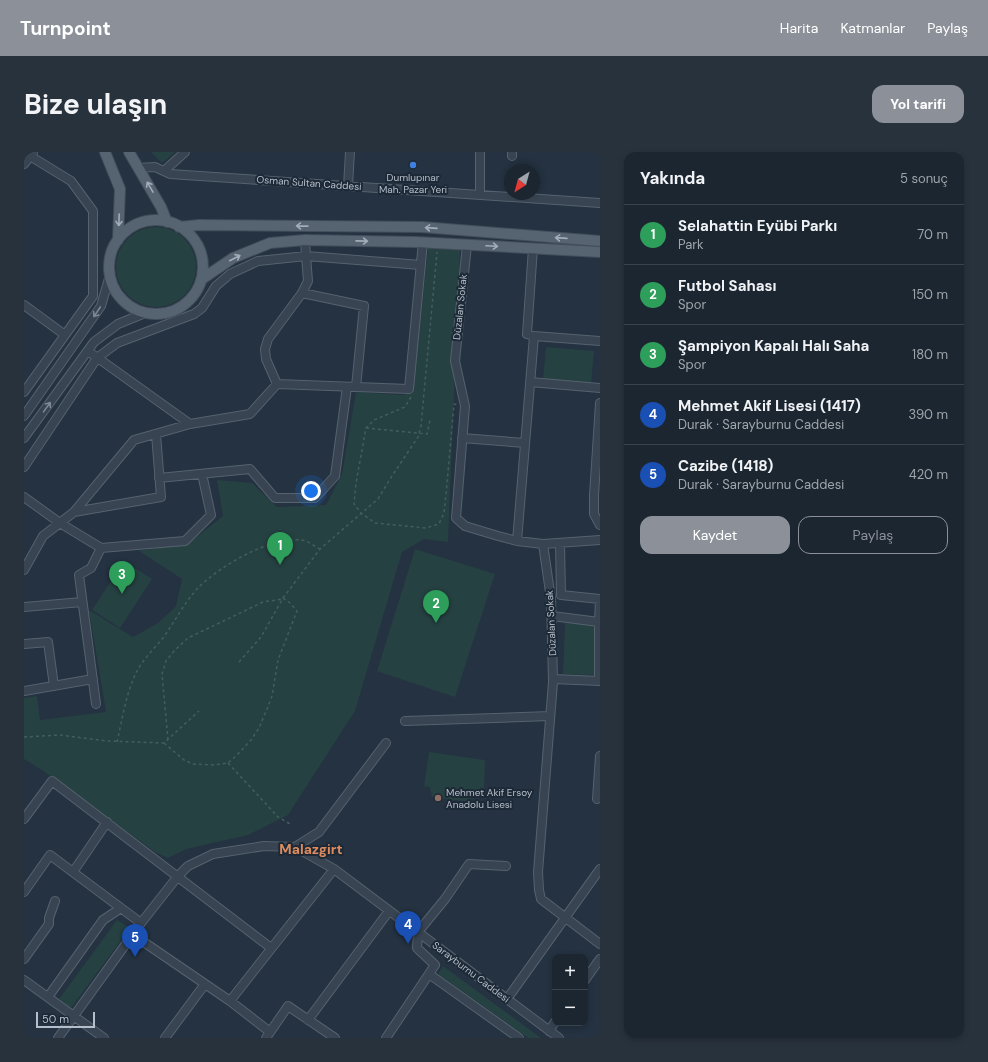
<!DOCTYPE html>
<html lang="tr">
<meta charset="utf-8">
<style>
:root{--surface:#1b2631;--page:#28323d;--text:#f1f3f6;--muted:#a0a5ab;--line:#39434d;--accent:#8c9099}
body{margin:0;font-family:"DM Sans",sans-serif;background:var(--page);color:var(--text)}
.controls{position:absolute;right:12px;bottom:12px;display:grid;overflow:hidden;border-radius:8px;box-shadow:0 2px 6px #0003}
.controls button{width:36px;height:36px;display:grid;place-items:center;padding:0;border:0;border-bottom:1px solid var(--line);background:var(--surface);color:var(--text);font:20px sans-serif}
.compass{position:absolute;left:480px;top:12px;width:36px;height:36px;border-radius:50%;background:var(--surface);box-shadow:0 2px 6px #0003;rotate:216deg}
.scale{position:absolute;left:12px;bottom:10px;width:59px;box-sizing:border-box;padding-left:4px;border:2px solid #b5bfcb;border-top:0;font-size:11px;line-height:14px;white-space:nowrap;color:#b5bfcb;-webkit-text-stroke:3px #1d2936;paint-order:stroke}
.you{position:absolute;left:287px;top:339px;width:14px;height:14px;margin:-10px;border:3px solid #fff;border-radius:50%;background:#1a73e8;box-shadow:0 0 0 6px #1a73e833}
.badge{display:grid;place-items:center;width:26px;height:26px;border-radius:50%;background:var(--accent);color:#fff;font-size:13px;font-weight:700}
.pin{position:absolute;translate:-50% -33px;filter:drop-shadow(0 1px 2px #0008)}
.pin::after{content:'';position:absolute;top:21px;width:14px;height:12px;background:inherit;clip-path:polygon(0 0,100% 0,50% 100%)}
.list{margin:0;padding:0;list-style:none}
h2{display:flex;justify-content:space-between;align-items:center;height:52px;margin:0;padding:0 16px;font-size:17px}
h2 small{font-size:13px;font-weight:400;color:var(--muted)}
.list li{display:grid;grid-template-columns:26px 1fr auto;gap:12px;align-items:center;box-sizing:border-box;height:60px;padding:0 16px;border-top:1px solid var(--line)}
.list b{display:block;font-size:15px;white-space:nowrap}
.list p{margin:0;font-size:13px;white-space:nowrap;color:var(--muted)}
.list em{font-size:13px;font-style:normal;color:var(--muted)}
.actions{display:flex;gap:8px;padding:12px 16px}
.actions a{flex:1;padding:9px 0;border:1px solid var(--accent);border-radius:12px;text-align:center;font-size:14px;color:var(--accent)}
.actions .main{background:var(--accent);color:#fff}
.map{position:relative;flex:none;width:576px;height:886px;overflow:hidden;border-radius:12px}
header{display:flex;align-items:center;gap:24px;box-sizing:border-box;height:56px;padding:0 20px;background:var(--accent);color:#fff}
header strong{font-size:19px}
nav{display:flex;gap:22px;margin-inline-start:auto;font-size:14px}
.intro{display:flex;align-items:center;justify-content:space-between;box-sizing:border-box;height:96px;padding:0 24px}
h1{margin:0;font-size:28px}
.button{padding:10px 18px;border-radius:12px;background:var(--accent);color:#fff;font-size:14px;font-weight:700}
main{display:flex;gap:24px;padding:0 24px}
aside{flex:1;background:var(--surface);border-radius:12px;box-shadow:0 2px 6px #0003}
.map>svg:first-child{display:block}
.green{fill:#264142}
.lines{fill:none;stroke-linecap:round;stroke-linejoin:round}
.minor-casing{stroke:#56626e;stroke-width:10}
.major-casing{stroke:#424d5a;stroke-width:12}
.path{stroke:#445e5f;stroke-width:1.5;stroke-dasharray:3 3;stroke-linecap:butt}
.minor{stroke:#384451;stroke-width:8}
.major{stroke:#566371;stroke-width:10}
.oneway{stroke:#a2adb9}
.oneway2{stroke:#7d8894}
.shop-dot{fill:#3f7fe0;stroke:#1d2936;stroke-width:1.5}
.education-dot{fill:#8d6e63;stroke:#1d2936;stroke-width:1.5}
.labels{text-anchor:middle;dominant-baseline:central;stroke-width:4;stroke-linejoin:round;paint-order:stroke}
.poi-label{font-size:10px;fill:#b5bfcb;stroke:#1d2936}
.street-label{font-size:10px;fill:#b5bfcb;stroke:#1d2936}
.district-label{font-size:14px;font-weight:bold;fill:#dc8c5f;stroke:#1d2936}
</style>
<header>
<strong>Turnpoint</strong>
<nav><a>Harita</a><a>Katmanlar</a><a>Paylaş</a></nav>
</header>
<div class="intro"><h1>Bize ulaşın</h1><a class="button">Yol tarifi</a></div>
<main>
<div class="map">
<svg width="576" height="886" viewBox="0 0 576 886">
<rect width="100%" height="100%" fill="#243241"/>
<!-- green -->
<path class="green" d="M127,0h24l-13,11z
M92 115a40 40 0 1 1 80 0a40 40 0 1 1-80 0Z
M404,96l32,2 -12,292 -24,-3 -22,13 -47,159 -67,104 -40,20 -62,14 -18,9 -13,-6 -110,-80 -21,-13v-61l13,-2 3,24 66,-8 -17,-102 44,27 25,-14 18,-17 6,-27 -43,-28 50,-8 34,-27 -6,-36 35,3 25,24 49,-2 16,-31 14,-82 48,3 9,-4z
M522,195l48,4 -3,32 -48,-4z
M391,397l80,25 -40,123 -78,-26z
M100,409l28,18 -32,49 -28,-18z
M541,471l32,2 -3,50 -31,-1z
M405,600l56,8 -1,33h-11l-3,9 -38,-5 -2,-10 -6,-1z
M93,768l13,8 -59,80 -12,-9z
M419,814l98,72h-13l-90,-64z"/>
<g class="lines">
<!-- minor casing -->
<g class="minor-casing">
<path id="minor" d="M6,4l41,25 22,30v85l-28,39
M488,4v-4
M0,12l9,-11
M114,16l17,-1 15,7 430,29
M140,19l21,-19
M324,34l2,-34
M456,43v-43
M281,88l1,16 115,9
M443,93l-12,116 10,45 -9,112 9,8 33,10 19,5 26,3 8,55 2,83 -15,190 1,18 2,9 59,45
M509,96l-6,86 7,2
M278,141l62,13 -8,81
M0,153l41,30 -41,57
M64,199l102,73
M506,230l70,6
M576,251l-6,92v19l6,11
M0,264l77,-110 9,-31
M0,286l70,-96 24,-18 27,-11
M438,286l63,5
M0,315l73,-109 20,-15 77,-29 8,-6 14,-22 14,-12 28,-13 48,-5 2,25 -6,12 -34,46 -3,10 1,10 11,25
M135,326l91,-9 25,29h40l20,-22 12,-89
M0,345l36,26 41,25 -10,20 -12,7 17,129
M50,360l87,-15 -5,-63
M493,389l17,-205 66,5
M536,391l1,52 39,4 -1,23
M519,392l57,-4
M77,396l84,-7 26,-26 -9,-41
M0,418l19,-34 31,-24 60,-72 56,-16 60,-10 27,-30 132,5 14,-147
M0,455l58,-5
M528,464l47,6v59
M0,492l24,-2 6,44
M529,527l47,2
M0,539l69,-12
M381,569l145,-5
M573,647l3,-43
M0,667l28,-38 219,167
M271,695l24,-15 67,-89
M49,720l34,-50
M0,740l26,-37 91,68
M108,782l98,67 104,-132
M0,807l25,-35v-6l6,-17
M405,822l90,64
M0,828l80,58
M561,828l15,-21
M24,845l55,-77 18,-12
M483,847l93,-130
M206,849l40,31
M284,868l81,-109
M525,879l6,-9
M34,886l83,-115 37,-47 10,-10 25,-12 51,-8 31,1 39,22 225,169
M141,886l40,-54
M242,886l22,-32 47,32
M362,886l49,-73 -18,-17 1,-16 27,-33 24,-35 37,2"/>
</g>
<!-- major casing -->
<g class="major-casing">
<path id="major" d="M81,0l15,37 -2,51
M105,0l32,55 6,15
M85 115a47 47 0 1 1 94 0a47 47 0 1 1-94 0Z
M155,75l20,-2 223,2 178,14
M178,127l31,-21 37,-15 35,-3 111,2 184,10"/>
</g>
<!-- path -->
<path class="path" d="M387,245l-6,10 -31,13 -8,8 -10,55 -2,21 7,9 14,10 51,5 13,-4 5,-11 2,-19 8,-90 3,1
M342,276l61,6 3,-14
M215,510l22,-25 22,-39 37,-49 58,-50 12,-20 28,-42 3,-11 16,-174
M0,585l36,-2 47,6 57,2 35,-32
M144,588l-6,-66 4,-13 9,-11 13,-12 75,-36 20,-3
M93,590c5,-21 8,-43 16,-62 6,-17 19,-29 30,-42 12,-17 21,-35 35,-50 20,-21 73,-52 103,-48 6,0 13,6 19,9
M140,591l20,17 9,4 21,1 14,-2 9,-8 14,-15 8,-12 8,-19 5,-13 6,-36 19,-49 -7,-8 -7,-5
M204,611l50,54 12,7"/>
<!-- minor -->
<use href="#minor" class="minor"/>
<!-- major -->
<use href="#major" class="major"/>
</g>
<!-- one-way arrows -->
<defs><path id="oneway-shaft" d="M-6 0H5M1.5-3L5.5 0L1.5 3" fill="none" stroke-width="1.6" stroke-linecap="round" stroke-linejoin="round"/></defs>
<g class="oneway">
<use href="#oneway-shaft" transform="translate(126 35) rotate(-120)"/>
<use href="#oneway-shaft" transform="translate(95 68) rotate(92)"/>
<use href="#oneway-shaft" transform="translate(278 74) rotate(-179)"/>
<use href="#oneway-shaft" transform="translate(407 76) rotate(-176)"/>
<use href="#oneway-shaft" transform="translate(537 86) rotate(-176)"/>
<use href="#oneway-shaft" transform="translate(338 89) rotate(1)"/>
<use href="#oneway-shaft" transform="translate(468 94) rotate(3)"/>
<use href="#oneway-shaft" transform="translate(211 106) rotate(-27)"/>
</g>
<g class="oneway2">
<use href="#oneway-shaft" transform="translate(73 160) rotate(124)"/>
<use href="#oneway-shaft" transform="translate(23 255) rotate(-54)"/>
</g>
<!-- markers -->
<circle class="shop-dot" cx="389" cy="13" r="4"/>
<circle class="education-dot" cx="414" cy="646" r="4"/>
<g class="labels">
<!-- poi labels -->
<g class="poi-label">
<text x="389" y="25">Dumlupınar<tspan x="389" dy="12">Mah. Pazar Yeri</tspan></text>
<text x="422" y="640" text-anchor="start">Mehmet Akif Ersoy<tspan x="422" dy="12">Anadolu Lisesi</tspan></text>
</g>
<!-- street labels -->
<g class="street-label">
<text transform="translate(285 31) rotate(4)">Osman Sultan Caddesi</text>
<text transform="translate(436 155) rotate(-84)">Düzalan Sokak</text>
<text transform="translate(527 471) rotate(-93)">Düzalan Sokak</text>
<text transform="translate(447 820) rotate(37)">Sarayburnu Caddesi</text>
</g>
<!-- district labels -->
<g class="district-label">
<text x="287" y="697">Malazgirt</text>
</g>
</g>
</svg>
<div class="controls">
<button>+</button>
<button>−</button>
</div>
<svg class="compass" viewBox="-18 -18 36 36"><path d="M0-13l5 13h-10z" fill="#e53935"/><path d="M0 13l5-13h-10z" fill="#a0a5ab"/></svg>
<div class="scale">50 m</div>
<div class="you"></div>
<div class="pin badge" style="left:256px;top:413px;background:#2e9e5b">1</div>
<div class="pin badge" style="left:412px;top:471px;background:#2e9e5b">2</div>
<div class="pin badge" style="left:98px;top:442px;background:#2e9e5b">3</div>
<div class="pin badge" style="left:384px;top:792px;background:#1a4fb4">4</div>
<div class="pin badge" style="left:111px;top:805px;background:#1a4fb4">5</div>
</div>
<aside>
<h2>Yakında<small>5 sonuç</small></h2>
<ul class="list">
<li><span class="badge" style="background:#2e9e5b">1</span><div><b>Selahattin Eyübi Parkı</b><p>Park</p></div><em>70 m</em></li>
<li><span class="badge" style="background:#2e9e5b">2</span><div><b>Futbol Sahası</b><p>Spor</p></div><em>150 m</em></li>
<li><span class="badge" style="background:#2e9e5b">3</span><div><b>Şampiyon Kapalı Halı Saha</b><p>Spor</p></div><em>180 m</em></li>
<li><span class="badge" style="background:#1a4fb4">4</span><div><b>Mehmet Akif Lisesi (1417)</b><p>Durak · Sarayburnu Caddesi</p></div><em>390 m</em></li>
<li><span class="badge" style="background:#1a4fb4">5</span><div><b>Cazibe (1418)</b><p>Durak · Sarayburnu Caddesi</p></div><em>420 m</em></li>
</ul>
<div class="actions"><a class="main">Kaydet</a><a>Paylaş</a></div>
</aside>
</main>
